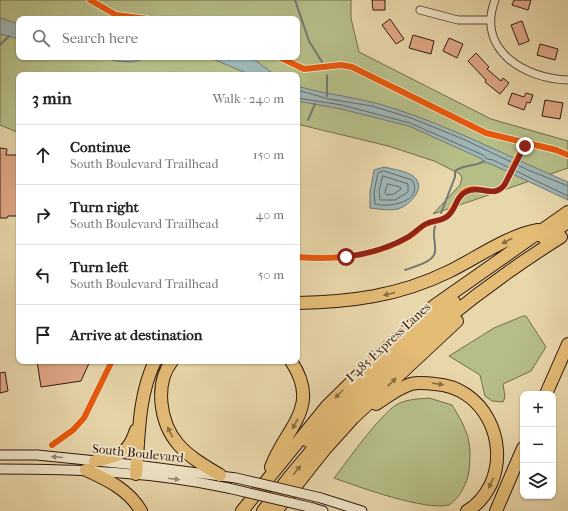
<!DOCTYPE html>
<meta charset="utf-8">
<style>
:root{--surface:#fff;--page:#f6f6f6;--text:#222;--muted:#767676;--line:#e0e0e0}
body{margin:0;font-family:"IM FELL French Canon",serif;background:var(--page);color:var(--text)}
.controls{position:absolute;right:12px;bottom:12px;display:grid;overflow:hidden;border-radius:8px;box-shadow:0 1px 3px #0004}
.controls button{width:36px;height:36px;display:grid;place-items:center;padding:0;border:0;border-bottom:1px solid var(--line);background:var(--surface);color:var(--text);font:20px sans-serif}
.stop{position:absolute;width:12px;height:12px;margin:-9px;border:3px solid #8f2418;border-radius:50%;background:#fff}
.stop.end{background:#8f2418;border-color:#fff;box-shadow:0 1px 4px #0008}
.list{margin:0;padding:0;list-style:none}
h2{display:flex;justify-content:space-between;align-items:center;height:52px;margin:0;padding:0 16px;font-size:17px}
h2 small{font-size:13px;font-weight:400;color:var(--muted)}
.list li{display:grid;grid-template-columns:26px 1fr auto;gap:12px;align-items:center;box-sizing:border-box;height:60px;padding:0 16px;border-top:1px solid var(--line)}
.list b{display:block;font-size:15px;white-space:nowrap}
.list p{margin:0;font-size:13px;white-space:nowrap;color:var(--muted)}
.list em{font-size:13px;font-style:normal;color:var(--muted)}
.icon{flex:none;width:22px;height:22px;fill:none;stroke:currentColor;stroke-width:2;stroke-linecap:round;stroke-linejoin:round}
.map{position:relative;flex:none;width:568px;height:511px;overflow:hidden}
.search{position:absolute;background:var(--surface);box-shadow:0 1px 3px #0004;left:16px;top:16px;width:284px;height:44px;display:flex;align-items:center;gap:10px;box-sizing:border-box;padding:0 14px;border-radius:8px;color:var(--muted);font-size:15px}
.panel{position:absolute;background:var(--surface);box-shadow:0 1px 3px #0004;left:16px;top:72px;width:284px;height:292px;border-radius:8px}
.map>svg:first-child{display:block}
.green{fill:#b6be88;stroke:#746c4c;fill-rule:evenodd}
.water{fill:#9eb6b6;stroke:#737873}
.pier{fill:#e8d7ab}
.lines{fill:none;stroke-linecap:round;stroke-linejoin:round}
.shore{stroke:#686862;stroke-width:1}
.stream{stroke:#737873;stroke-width:2}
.building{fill:#dfa686;stroke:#321a0f}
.street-casing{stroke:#604936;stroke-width:9}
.secondary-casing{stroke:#321a0f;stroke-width:11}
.highway-casing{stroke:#321a0f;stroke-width:14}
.street{stroke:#f0e5c8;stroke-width:7}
.secondary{stroke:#f0e5c8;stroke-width:9}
.highway{stroke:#e4bc76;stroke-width:12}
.secondary-bridge-casing{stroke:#321a0f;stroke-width:11;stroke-linecap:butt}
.secondary-bridge{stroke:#f0e5c8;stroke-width:9}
.cycleway-casing{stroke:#f0e5c8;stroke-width:8}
.cycleway{stroke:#e8590c;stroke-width:6}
.oneway{fill:#8b6b42}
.oneway2{fill:#9a8a75}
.route{stroke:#8f2418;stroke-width:5}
.labels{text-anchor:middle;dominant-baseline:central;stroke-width:4;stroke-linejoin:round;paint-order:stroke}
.street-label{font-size:13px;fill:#321a0f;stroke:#f0e5c8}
</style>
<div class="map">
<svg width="568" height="511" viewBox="0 0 568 511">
<rect width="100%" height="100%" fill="#e8d7ab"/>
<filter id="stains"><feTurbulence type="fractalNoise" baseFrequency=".005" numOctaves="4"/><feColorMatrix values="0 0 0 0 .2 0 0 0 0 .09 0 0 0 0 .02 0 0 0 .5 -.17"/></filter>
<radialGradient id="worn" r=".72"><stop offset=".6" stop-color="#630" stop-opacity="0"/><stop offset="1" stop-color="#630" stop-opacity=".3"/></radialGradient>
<!-- green -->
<path class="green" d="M0,0h351v18l8,34 132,67 77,22v27l-135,46 27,-29 2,-7 -2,-4 -26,-13 -46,-15 -91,-22v-49h-278v57h-2l-17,-7zM19,19h278v38h-278z
M523,316h3l20,31 -15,24 -28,13 2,13 -2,5 -11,-1 -7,-5 -5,-21 -31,-19 45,-28z
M429,398l23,7c16,26 20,36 17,66 -1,11 -10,28 -20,34 -24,6 -90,-18 -115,-27 15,-19 43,-60 62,-73 10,-6 22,-6 33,-7z"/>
<!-- water -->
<path class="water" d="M0,18l19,6v15l-19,-5z
M104,57h47l-19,5 -16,-1z
M208,57h43l24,18h-24z
M297,86c30,9 62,11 92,21 62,19 119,50 179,75v18l-77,-36 -7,-2 -2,-3 -73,-33 -68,-17 -44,-8z
M384,167c9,2 22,4 29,9 15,11 -3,29 -15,33 -9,2 -19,0 -28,-1v-16l4,-22z"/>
<!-- pier -->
<path class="pier" d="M517,158l4,2 -9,16 -3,-2z"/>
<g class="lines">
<!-- shore -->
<path class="shore" d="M297,90l32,9 43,7 39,12 52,21 65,31 40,16
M297,98l45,7 68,18 73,32 4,4 6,1 75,36
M384,171l28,9c13,22 -24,28 -37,24l-1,-12 4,-19z
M383,176l25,8v8l-13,8h-15l-1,-8z
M388,184l12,3 1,2 -7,5 -7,1 -2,-2z"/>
<!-- stream -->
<path class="stream" d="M295,0l14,41 13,21
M0,45l9,-9
M327,96v-21
M308,120l7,-16
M441,213l14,-36v-6c9,-7 21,-4 29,-10
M405,270c8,-3 30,-8 30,-19 1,-10 -3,-13 0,-25"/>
</g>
<!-- building -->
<path class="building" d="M372,0h13v10h-12z
M514,0h17l-3,10 -16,-5z
M390,19l14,20 -8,5 -14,-19z
M522,21l7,20 -10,4 -8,-20z
M413,35l21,6 -3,13 -22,-6z
M449,38l14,6 -6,14 -14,-7z
M540,44l18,5 -3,11 -18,-5z
M476,53l13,14 -2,2 14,12 2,-3 6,5 -9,11 -15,-12 1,-2 -18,-19z
M512,93l12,4 2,-4 7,2 -3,8 -3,-1 -3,8 -16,-6z
M545,100l18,3 -3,16 -18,-3z
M0,148l7,1 -1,6h13v61h-11l-1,2h-7z
M37,361h53l-9,20 -40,6z
M5,372l3,19 -8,2v-20z"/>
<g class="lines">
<!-- street casing -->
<g class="street-casing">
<path id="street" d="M495,0c-19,50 30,79 73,80
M420,10l38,10h33"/>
</g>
<!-- secondary casing -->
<g class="secondary-casing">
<path id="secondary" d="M0,455h37l99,10 100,13
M0,469c77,0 153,3 228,19
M321,498l41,13
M313,508l10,3"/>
</g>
<!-- highway casing -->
<g class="highway-casing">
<path id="highway" d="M544,238l24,-16
M297,303c53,-1 102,-7 151,-31 29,-14 58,-36 90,-42
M172,361c-18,23 -12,62 6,83 11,13 27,22 42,31
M546,394l22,-50
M376,404c11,-7 22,-16 35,-20 7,-2 16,-1 24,0 48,3 75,57 56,100 -5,10 -13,21 -24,27
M308,441c45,-50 93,-98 146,-139
M95,461c24,-6 33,-6 41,-31
M271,467c15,-40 51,-60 20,-106
M86,470c22,10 43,20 55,41
M136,474c3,-38 2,-78 19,-113
M242,511l85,-105 52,-51 55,-49 134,-94
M263,511c81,-109 183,-202 298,-274
M276,511l49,-62 28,-31 104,-97
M496,511l27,-63"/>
</g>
<!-- street -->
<use href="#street" class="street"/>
<!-- secondary -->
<use href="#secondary" class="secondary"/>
<!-- highway -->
<use href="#highway" class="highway"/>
<!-- secondary-bridge casing -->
<g class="secondary-bridge-casing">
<path id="secondary-bridge" d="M236,478l85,20
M228,488l85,20"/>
</g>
<!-- secondary-bridge -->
<use href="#secondary-bridge" class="secondary-bridge"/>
<!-- cycleway casing -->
<g class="cycleway-casing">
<path id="cycleway" d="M90,0l26,15 31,4
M279,57l25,12 37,-4 11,2 134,66 70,17 12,5
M297,257c38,3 76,0 110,-19 7,-4 12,-10 19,-14 7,-4 14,-2 20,-7 10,-6 9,-20 20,-26 14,-7 28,9 39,-7l20,-41
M52,445l21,-15 11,-12 28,-57"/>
</g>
<!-- cycleway -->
<use href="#cycleway" class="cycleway"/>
</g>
<!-- one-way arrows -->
<defs><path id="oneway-solid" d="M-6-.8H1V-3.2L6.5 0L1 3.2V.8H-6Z"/></defs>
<g class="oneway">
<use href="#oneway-solid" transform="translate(507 241) rotate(152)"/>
<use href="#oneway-solid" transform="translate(389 294) rotate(167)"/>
<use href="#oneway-solid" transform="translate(392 382) rotate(-43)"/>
<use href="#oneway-solid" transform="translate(438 384) rotate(9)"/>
<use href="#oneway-solid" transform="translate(339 394) rotate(135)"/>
<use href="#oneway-solid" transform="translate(295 424) rotate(119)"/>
<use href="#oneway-solid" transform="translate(170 432) rotate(-116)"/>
<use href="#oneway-solid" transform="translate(297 470) rotate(-51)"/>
<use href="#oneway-solid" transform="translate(491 483) rotate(115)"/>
</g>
<g class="oneway2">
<use href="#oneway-solid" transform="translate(57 457) rotate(-175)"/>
<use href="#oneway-solid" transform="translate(174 479) rotate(7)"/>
</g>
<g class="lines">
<!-- route -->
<path class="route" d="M346,257c21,-3 43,-9 62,-20 7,-4 12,-11 20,-14 7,-3 14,-2 20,-7 9,-7 7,-19 18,-24 14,-8 28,8 39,-8l20,-38"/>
</g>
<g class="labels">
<!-- street labels -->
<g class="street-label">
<text transform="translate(388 342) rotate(-43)">I-485 Express Lanes</text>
<text transform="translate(138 453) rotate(6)">South Boulevard</text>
</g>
</g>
<rect width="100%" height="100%" filter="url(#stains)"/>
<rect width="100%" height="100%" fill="url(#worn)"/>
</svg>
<div class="controls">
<button>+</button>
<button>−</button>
<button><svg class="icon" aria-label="layers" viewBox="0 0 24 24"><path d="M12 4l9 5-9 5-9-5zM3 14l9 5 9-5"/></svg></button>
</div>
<div class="stop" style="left:346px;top:257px"></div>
<div class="stop end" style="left:525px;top:146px"></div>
<div class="search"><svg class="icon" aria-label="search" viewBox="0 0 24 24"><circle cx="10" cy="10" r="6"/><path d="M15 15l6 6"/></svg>Search here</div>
<section class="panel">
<h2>3 min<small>Walk · 240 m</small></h2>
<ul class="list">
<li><svg class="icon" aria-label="ahead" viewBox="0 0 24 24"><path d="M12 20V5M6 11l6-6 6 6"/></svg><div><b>Continue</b><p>South Boulevard Trailhead</p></div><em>150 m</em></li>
<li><svg class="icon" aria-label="right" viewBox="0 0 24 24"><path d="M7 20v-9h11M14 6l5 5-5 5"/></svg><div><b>Turn right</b><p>South Boulevard Trailhead</p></div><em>40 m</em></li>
<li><svg class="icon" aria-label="left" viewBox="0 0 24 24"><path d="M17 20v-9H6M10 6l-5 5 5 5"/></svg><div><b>Turn left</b><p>South Boulevard Trailhead</p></div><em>50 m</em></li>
<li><svg class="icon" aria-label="arrive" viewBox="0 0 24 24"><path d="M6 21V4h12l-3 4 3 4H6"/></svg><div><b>Arrive at destination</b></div></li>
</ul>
</section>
</div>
